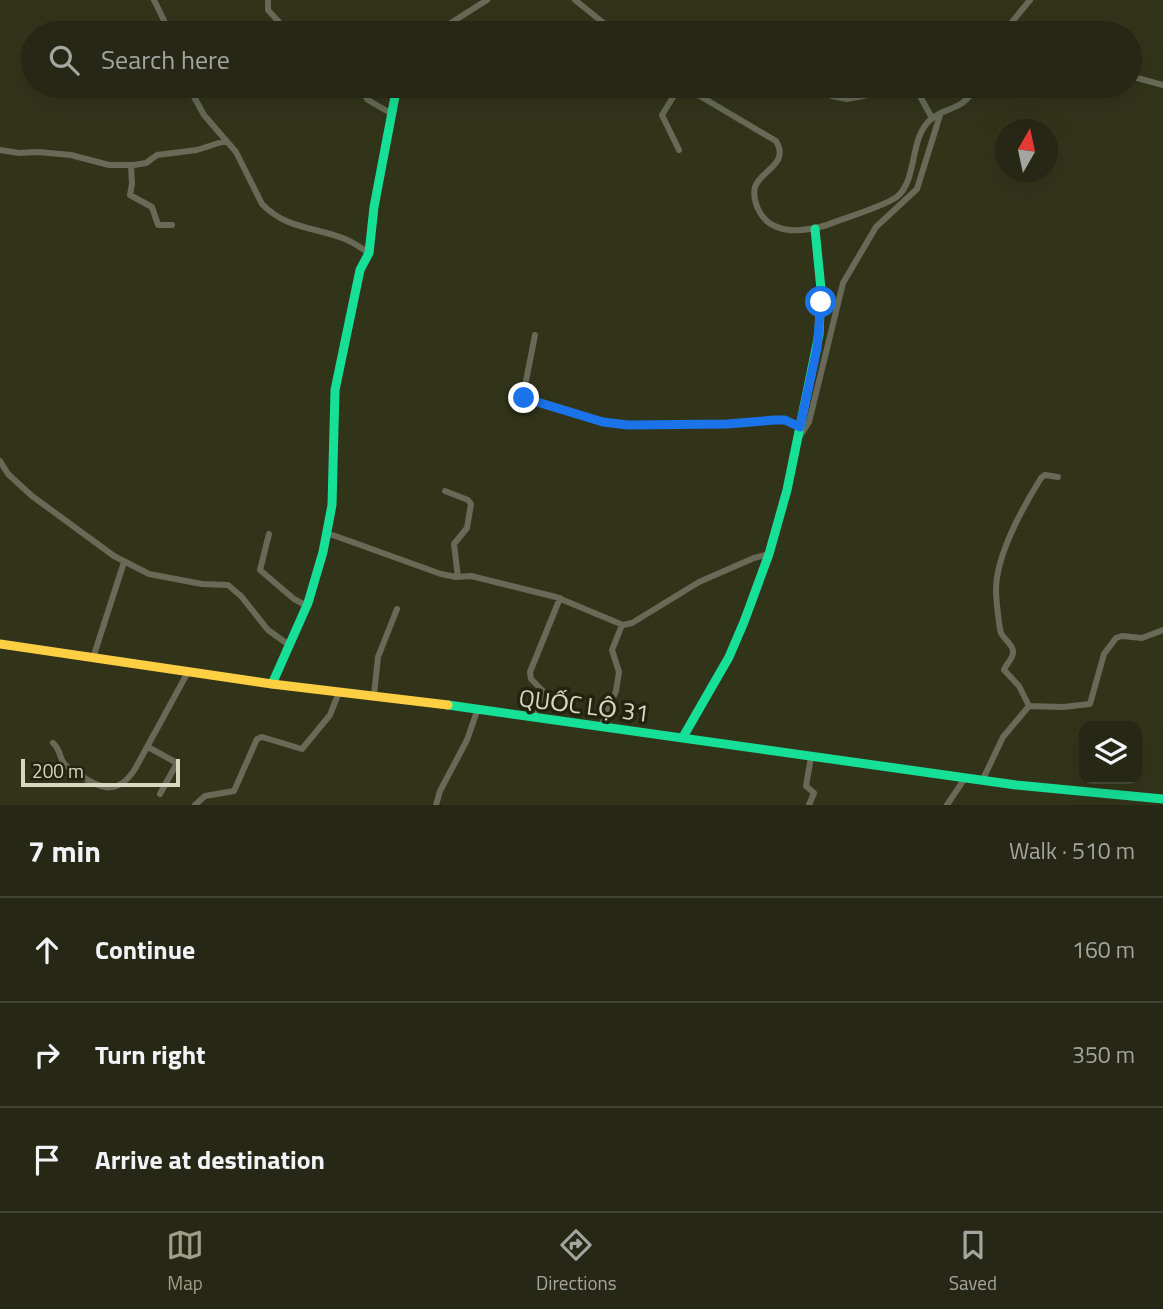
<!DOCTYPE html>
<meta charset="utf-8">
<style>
:root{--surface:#262714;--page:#2e2f1d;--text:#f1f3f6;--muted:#a4a5a0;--line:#424434;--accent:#9d9f86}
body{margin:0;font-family:"Titillium Web",sans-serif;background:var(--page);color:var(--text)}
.controls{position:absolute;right:21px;bottom:21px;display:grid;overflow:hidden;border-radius:14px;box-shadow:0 7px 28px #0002}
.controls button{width:63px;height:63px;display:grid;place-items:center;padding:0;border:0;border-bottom:2px solid var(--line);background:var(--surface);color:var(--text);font:35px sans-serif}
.compass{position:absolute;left:995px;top:119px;width:63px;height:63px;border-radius:50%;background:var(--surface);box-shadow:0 7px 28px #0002;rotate:9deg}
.scale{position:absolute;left:21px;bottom:18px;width:159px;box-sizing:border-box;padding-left:7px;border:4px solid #d6d8c0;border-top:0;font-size:19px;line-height:24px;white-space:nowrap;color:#d6d8c0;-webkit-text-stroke:5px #232410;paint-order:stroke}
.stop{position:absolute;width:21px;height:21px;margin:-16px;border:5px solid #1a73e8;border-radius:50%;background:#fff}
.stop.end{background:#1a73e8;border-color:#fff;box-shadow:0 2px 7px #0008}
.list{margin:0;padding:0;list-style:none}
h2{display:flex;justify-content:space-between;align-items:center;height:91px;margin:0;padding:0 28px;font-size:30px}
h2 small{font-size:23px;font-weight:400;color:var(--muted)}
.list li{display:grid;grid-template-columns:46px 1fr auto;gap:21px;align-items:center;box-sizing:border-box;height:105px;padding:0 28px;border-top:2px solid var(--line)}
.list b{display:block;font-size:26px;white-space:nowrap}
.list em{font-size:23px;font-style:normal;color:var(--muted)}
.icon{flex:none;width:38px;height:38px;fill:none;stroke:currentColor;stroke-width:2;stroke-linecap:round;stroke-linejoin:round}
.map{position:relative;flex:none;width:1163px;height:805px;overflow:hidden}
.search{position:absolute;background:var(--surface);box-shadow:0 7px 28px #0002;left:21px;right:21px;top:21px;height:77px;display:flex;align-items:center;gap:18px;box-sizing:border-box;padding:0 24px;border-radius:38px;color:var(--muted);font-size:26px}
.sheet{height:406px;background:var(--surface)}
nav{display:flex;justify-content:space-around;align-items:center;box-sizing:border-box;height:98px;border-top:2px solid var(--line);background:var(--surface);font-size:19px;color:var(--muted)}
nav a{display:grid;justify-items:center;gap:4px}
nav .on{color:var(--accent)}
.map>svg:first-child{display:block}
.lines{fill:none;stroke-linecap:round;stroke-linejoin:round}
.street{stroke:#686a57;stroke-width:6}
.fast{stroke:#16e098;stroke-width:9}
.slow{stroke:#ffcf43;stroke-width:9}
.route{stroke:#1a73e8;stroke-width:9}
.labels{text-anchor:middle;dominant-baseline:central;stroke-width:7;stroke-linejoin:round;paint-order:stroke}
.street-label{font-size:24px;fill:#d6d8c0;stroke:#232410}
</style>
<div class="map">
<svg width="1163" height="805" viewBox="0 0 1163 805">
<rect width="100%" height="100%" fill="#32341a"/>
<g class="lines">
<!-- street -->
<path class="street" d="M154,0l16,33
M268,0v10l21,23
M575,0l41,33
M435,33l52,-33
M843,33h3
M1003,33l27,-33
M1130,76l33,9
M188,86l16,29 32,37 26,52c24,25 53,23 83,35 8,3 16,9 24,14
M358,86l10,14 24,14
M683,86l93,55c14,23 -15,29 -21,46 -2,8 0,15 3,22 13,27 45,23 69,16 17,-7 59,-19 71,-29 19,-17 12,-57 31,-75 18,-17 32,-7 47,-35
M810,86l22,10 15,3 26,-5 16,1 26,-8 17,31
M0,150l19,3 19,-1 33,3 38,10h25l12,-2 11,-8 40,-5 28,-9
M679,150l-17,-35 18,-29
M131,165l1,19 -2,11 22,12 6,18h14
M535,335l-12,61 3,4 77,22 25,3 99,-1 48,-4h10l15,7
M800,436l9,-14 34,-139 33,-56 41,-38 23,-74
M0,461l8,13 24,22 82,60 35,18 53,10 26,1 13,11 27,34 21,15
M445,491l23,9 3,4 -4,24 -13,16 4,33
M327,533l114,41 15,3 15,-1 85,21 67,28 9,-2 67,-41 55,-24 15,-4
M269,534l-9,36 34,29 13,7
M93,658l31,-96
M374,695l4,-38 19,-48
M1029,706l34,1 27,-3 14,-50 12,-16 6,-2 20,2 21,-8
M533,716l11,-24 -13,-13 -1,-7 30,-74
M601,726l15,-35 3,-19 -7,-22 10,-25
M53,743c7,6 6,12 10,19 3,5 12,10 17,13 23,16 39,19 55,-6l53,-97
M148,747l29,16 -17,31
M983,779l20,-42 26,-31 -10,-20 -15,-16c2,-6 10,-12 9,-19 0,-6 -9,-12 -12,-18 -2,-6 -5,-35 -5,-43 0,-35 27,-83 45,-112l4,-3 13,2
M195,805l10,-9 29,-5 23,-52 5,-2 40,12 28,-34 9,-23
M436,805l4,-14 27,-51 10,-29
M809,805l5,-12 -8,-7 5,-29
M947,805l18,-27"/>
<!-- fast -->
<path class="fast" d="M272,684l36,-81 15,-51 9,-47 3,-115 25,-120 9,-17 5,-46 23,-121
M448,705l568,80 147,14
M683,737l46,-80 15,-35 25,-68 18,-64 32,-156 2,-45 -6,-60"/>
<!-- slow -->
<path class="slow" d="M0,644l272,40 176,21"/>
</g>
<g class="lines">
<!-- route -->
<path class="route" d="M524,398l79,24 25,3 99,-1 48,-4h10l15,7 17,-79 4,-46"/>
</g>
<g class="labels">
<!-- street labels -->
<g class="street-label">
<text transform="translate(584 705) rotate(7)">QUỐC LỘ 31</text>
</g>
</g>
</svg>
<div class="controls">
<button><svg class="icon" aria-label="layers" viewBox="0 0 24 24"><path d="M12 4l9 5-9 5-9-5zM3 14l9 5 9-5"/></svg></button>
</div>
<svg class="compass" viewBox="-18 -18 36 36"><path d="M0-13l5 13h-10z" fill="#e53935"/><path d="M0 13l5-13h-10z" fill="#a4a5a0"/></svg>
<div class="scale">200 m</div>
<div class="stop" style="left:821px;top:302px"></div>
<div class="stop end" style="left:524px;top:398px"></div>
<div class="search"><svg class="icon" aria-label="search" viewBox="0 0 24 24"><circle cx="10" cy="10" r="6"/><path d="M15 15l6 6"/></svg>Search here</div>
</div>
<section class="sheet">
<h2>7 min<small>Walk · 510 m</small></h2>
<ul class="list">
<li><svg class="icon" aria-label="ahead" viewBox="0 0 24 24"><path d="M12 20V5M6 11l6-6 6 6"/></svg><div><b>Continue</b></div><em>160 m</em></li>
<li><svg class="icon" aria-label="right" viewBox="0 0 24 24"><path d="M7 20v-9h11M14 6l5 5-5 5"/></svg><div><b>Turn right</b></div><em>350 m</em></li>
<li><svg class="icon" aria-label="arrive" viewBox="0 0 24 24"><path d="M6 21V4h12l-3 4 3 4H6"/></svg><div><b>Arrive at destination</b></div></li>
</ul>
</section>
<nav>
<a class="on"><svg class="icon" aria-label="map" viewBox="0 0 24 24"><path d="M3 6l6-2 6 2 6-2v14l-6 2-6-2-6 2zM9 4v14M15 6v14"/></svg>Map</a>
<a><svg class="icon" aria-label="directions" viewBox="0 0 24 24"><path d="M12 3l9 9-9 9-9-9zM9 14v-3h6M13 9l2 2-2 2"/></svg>Directions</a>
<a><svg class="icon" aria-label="saved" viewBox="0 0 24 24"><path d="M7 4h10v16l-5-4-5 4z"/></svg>Saved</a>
</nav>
